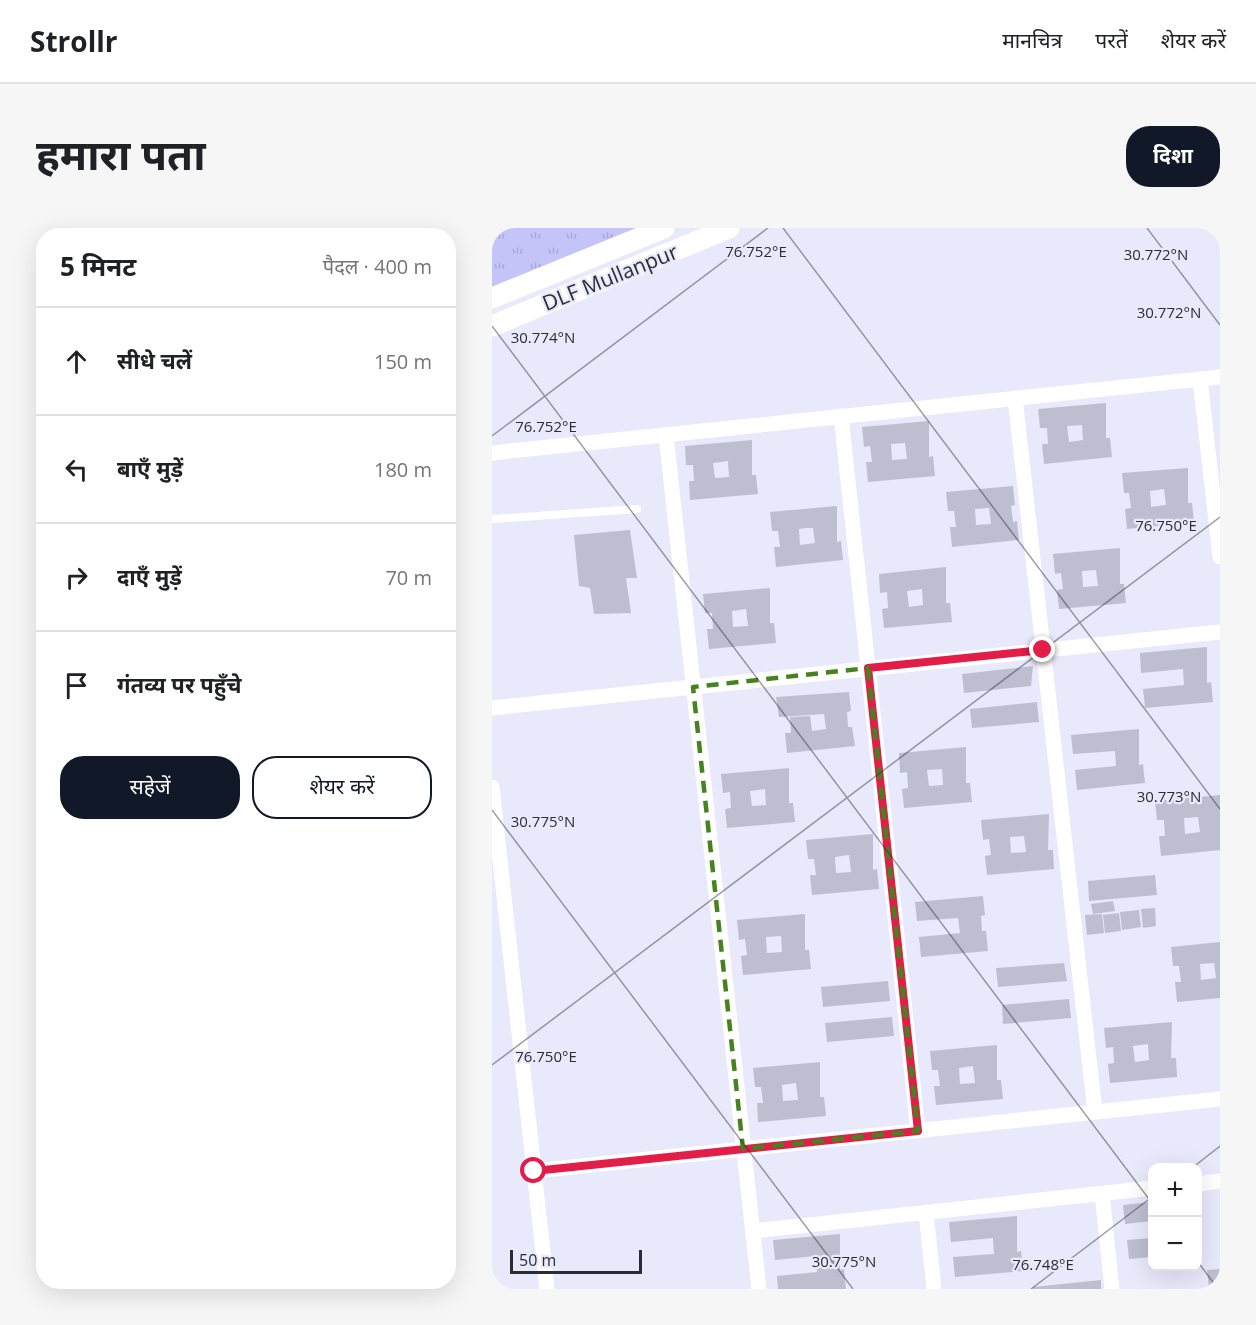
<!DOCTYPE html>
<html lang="hi">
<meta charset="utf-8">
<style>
:root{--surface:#fff;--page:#f6f6f6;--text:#202124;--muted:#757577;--line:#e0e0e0;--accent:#111827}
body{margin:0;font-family:"Open Sans","Noto Sans Devanagari",sans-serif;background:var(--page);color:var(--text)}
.controls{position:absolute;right:18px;bottom:18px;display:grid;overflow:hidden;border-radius:12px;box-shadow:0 6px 24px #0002}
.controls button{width:54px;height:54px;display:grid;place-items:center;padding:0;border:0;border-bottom:2px solid var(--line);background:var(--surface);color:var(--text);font:30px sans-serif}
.scale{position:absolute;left:18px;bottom:15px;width:132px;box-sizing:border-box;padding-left:6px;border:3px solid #2c2c34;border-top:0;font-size:16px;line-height:21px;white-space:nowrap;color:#2c2c34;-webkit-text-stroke:4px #e9e9fc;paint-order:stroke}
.stop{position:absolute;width:18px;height:18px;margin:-14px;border:4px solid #e11d48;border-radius:50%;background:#fff}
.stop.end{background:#e11d48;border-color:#fff;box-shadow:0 2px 6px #0008}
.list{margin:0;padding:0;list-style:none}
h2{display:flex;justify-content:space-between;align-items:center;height:78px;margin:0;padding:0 24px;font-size:26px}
h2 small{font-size:20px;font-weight:400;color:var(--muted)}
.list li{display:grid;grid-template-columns:39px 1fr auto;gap:18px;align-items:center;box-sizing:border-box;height:108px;padding:0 24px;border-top:2px solid var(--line)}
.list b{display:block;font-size:22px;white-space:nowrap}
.list em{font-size:20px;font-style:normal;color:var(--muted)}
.actions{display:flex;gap:12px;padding:18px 24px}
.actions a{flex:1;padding:14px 0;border:2px solid var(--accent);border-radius:24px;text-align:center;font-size:21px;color:var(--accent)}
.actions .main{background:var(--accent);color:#fff}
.icon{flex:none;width:33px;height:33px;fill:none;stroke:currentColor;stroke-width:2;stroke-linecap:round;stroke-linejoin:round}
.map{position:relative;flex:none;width:728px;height:1061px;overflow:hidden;border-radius:24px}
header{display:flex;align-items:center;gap:36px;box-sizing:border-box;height:84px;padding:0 30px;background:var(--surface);border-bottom:2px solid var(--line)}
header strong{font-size:28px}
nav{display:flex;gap:33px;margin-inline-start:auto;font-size:21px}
.intro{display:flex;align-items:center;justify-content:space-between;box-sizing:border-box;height:144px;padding:0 36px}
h1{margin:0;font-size:42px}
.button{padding:15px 27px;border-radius:24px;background:var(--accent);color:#fff;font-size:21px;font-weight:700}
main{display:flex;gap:36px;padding:0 36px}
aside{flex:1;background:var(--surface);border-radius:24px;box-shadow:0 6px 24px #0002}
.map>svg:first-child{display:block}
.park{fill:url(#park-tufts)}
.building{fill:#bebed1;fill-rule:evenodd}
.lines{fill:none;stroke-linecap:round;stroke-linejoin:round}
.lane{stroke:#fff;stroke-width:8}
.street{stroke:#fff;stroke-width:15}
.secondary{stroke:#fff;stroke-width:21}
.route{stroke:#e11d48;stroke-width:8}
.marked{fill:none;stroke:#46821e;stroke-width:4.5;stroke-dasharray:12 8;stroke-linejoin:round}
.ticks{fill:none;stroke:#2c2c34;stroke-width:1.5;stroke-opacity:0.45}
.labels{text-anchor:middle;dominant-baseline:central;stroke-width:4.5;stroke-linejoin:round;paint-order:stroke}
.street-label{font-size:21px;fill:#2c2c34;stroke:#e9e9fc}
.ticks-label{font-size:15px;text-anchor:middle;fill:#2c2c34;stroke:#e9e9fc;stroke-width:4.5;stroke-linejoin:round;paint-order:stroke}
</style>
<header>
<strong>Strollr</strong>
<nav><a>मानचित्र</a><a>परतें</a><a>शेयर करें</a></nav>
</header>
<div class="intro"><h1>हमारा पता</h1><a class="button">दिशा</a></div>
<main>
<aside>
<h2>5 मिनट<small>पैदल · 400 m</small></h2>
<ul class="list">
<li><svg class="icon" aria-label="ahead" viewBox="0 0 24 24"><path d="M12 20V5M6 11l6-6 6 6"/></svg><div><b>सीधे चलें</b></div><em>150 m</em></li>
<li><svg class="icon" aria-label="left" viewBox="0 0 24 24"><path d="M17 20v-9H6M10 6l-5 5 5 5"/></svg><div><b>बाएँ मुड़ें</b></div><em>180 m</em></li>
<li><svg class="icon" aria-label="right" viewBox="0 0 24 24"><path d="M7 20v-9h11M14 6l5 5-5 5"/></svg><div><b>दाएँ मुड़ें</b></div><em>70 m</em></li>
<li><svg class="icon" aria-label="arrive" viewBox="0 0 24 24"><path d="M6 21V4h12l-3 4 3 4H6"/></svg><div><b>गंतव्य पर पहुँचे</b></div></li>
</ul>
<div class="actions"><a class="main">सहेजें</a><a>शेयर करें</a></div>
</aside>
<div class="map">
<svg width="728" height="1061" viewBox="0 0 728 1061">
<defs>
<pattern id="park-tufts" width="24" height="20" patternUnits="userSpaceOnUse" patternTransform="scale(1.5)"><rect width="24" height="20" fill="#c5c4f8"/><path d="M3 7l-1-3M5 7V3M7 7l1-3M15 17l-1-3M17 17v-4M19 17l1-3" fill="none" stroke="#a9a9d5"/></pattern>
</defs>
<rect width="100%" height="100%" fill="#e9e9fc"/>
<!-- park -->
<path class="park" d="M0,0h154l-154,59z"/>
<!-- building -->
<path class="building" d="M614,175v35h4l2,19 -68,7 -2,-20h6l-1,-16h-7l-2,-19zM590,197l1,15 -14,2 -2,-16z
M437,193v36l4,-1 2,20 -67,6 -2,-20h6l-2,-16 -6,1 -2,-20zM413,215l2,16 -15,1 -1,-16z
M260,212v35h4l2,19 -68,6 -1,-19h5l-1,-16h-7l-1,-19zM236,233l1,16 -14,1 -2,-15z
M696,240v35h4l2,19 -67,7 -2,-20 6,-1 -2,-15h-5l-2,-20zM672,261l2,16 -15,2 -1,-16z
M521,258l2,19 -4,1 2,16 4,-1 2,19 -67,7 -2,-20h6l-2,-16h-6l-2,-19zM497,280l2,16 -15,1 -1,-16z
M345,278v36l4,-1 2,19 -67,7 -2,-20h6l-2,-16h-6l-2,-19zM314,300h7l2,15 -15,2 -1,-16z
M138,302l7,48h-11l5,35 -37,1 -4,-26 -11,-2 -5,-51z
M628,320v36h4l2,19 -67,6 -2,-19 6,-1 -2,-16 -6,1 -2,-20zM604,342l2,16 -15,1 -1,-16z
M454,339v36h4l2,19 -68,6 -2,-19 6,-1 -1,-16 -7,1 -1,-19zM430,361l1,16 -14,2 -2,-16z
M278,360v35h4l2,20 -67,6 -2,-20h6l-1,-16h-7l-2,-19zM254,381l2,17 -15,1 -1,-16z
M715,419v36l4,-1 2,20 -68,6 -2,-19 41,-4 -1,-16 -42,4 -1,-20z
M541,438l-2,20 -67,7 -2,-19z
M357,464l2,19 -4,1 1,15h4l3,19 -68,7 -2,-20h6l-1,-16 20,-1 2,15 14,-2 -2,-15 -45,3 -3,-20z
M545,474l2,20 -67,6 -2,-19z
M647,501v36l4,-1 2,19 -68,7 -2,-20 41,-4 -1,-15 -42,3 -2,-19z
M474,519v36h4l2,19 -68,6 -2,-19 6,-1 -1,-16 -7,1 -1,-20zM450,541l1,16 -14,1 -2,-16z
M297,540v35h4l2,19 -68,6 -2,-19 6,-1 -1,-16 -7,1 -2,-19zM273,561l1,16 -14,1 -2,-15z
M728,567v55l-59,6 -2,-20h6l-1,-16h-7l-2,-19zM706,589l2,15 -15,2 -1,-16z
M557,586l-1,36h5l1,19 -67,6 -2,-19 6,-1 -2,-16 -6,1 -2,-20zM532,608l2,16 -15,1 -1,-16z
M381,606v36l4,-1 2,20 -67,6 -2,-20h6l-2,-16h-6l-2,-19zM357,627l2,17 -15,1 -1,-16z
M663,647l2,20 -68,6 -1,-20z
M491,668l2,19 -4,1 1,15h4l2,20 -67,6 -2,-20 41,-4 -2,-15 -41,3 -2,-19z
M621,673l2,10 -22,3 -2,-10z
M663,680l1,18 -13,2 -2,-19z
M647,682l2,17 -19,3 -2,-18z
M627,685l2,18 -16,2 -2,-18z
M313,686v36h4l2,19 -68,6 -2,-19 6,-1 -2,-16 -6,1 -2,-20zM289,708l1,16 -15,1 -1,-16z
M610,686l2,19 -17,2 -2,-20z
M728,714v56l-43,4 -2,-20h6l-2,-16h-6l-2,-19zM722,735l2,15 -15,2 -1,-16z
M572,735l3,18 -69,6 -2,-19z
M396,753l2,20 -67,6 -2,-20z
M577,771l2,19 -68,6 -1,-19z
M400,789l2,19 -67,6 -2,-19z
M680,794l-1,36h5l1,19 -67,6 -2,-19 6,-1 -1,-16 -7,1 -2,-20zM656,816l1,16 -14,2 -2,-16z
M505,817v35h4l2,19 -67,6 -2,-19h6l-2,-16h-6l-2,-19zM481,838l2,17 -15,1 -1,-16z
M328,834v35h4l2,19 -68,6 -1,-19h6l-2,-16h-6l-2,-19zM304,855l2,17 -15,1 -1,-16z
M660,974v19l-27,3 -2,-19z
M525,988v36l4,-1 2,20 -68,6 -2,-20 41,-3 -1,-16 -42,4 -2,-20z
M348,1006v36l4,-1 2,20h-68l-1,-13 40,-4 -1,-16 -41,4 -2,-20z
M660,1010v19l-23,2 -2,-19z
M728,1041v20h-11l-2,-19z
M609,1052v9h-68v-2z"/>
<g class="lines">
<!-- lane -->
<path class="lane" d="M0,291l145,-10"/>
<!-- street -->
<path class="street" d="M708,151l20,178
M523,170l80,714
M349,188l77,715
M174,207l93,854
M0,225l728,-76
M0,480l728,-76
M0,559l55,502
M42,943l686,-72
M706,956l22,-3
M610,966l10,95
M434,984l8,77
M261,1003l399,-43"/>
<!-- secondary -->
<path class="secondary" d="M0,70l172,-70
M0,98l237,-98"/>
</g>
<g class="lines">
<!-- route -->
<path class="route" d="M42,943l384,-40 -50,-463 175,-18"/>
</g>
<!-- marked area -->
<path class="marked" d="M376,440l50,463 -175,18 -50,-462z"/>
<!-- ticks -->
<path class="ticks" d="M291,0l437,581M655,0l73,97M0,98l660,877M0,208l276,-208M0,582l361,479M0,837l728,-548M700,940l28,-22M706,1034l20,27M539,1061l121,-92"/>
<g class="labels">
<!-- street labels -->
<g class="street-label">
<text transform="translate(118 49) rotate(-22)">DLF Mullanpur</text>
</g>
</g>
<g class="ticks-label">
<text x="264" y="29">76.752°E</text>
<text x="664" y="32">30.772°N</text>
<text x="677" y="90">30.772°N</text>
<text x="51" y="115">30.774°N</text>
<text x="54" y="204">76.752°E</text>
<text x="674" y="303">76.750°E</text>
<text x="677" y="574">30.773°N</text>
<text x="51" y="599">30.775°N</text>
<text x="54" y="834">76.750°E</text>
<text x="352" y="1039">30.775°N</text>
<text x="551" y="1042">76.748°E</text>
</g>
</svg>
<div class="controls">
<button>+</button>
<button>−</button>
</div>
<div class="scale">50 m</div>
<div class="stop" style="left:42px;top:943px"></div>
<div class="stop end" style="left:551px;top:422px"></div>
</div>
</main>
